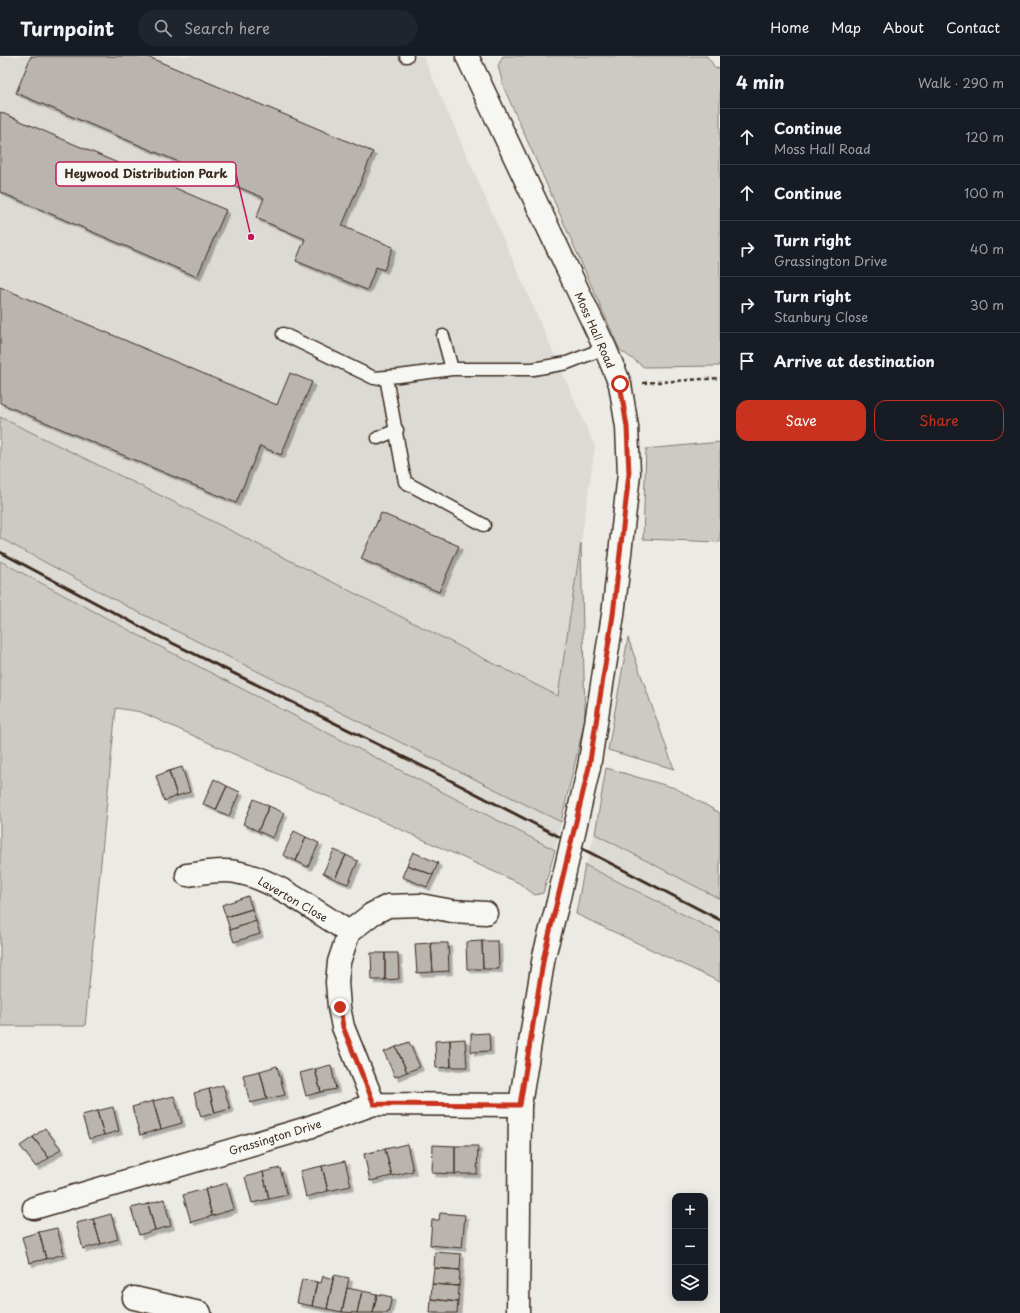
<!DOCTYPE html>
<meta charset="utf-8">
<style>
:root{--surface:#171b24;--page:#20242c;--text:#f1f3f6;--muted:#9ea1a6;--line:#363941;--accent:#c8321e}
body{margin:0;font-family:"Playpen Sans",sans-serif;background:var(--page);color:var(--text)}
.controls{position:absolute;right:12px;bottom:12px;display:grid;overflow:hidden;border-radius:8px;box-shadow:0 2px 10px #0003}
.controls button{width:36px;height:36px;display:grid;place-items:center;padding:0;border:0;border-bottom:1px solid var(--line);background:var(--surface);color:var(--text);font:20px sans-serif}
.stop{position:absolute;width:12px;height:12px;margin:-9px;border:3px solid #c8321e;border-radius:50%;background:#fff}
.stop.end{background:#c8321e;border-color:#fff;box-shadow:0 1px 4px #0008}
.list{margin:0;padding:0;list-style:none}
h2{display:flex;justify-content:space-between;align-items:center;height:52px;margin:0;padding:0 16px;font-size:17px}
h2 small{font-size:13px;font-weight:400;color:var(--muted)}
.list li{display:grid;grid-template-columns:26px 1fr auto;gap:12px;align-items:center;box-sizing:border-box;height:56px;padding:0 16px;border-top:1px solid var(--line)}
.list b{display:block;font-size:15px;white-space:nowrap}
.list p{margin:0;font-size:13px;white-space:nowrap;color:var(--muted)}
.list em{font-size:13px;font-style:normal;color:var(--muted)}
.actions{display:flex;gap:8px;padding:12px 16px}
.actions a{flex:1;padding:9px 0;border:1px solid var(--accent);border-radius:12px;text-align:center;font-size:14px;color:var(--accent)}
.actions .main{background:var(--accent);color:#fff}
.icon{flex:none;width:22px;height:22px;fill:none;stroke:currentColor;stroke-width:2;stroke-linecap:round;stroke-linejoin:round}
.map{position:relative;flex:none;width:720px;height:1257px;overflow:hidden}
header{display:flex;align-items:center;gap:24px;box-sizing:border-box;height:56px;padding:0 20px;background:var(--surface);border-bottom:1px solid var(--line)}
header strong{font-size:19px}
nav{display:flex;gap:22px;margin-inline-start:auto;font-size:14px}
.search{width:280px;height:36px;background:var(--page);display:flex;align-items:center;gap:10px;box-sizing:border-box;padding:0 14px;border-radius:22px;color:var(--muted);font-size:15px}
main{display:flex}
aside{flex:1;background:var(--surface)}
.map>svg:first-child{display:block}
.built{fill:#dcdad4}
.green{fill:#cdcac4;stroke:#847a71}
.building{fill:#bab4ae;stroke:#3b2a1e;filter:url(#shadow)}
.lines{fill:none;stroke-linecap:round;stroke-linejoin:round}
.service-casing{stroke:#3b2a1e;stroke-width:15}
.minor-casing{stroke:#3b2a1e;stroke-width:25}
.tertiary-casing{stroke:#3b2a1e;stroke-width:25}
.path{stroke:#3b2a1e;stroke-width:2.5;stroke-dasharray:4 3;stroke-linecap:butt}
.service{stroke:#f6f6f2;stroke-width:12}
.minor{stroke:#f6f6f2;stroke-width:22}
.tertiary{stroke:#f6f6f2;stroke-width:22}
.rail{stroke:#3b2a1e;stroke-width:3}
.tertiary-bridge-casing{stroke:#3b2a1e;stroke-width:25;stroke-linecap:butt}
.tertiary-bridge{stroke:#f6f6f2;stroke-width:22}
.route{stroke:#c8321e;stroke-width:5}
.labels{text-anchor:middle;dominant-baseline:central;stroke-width:4;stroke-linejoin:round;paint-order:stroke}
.street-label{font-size:11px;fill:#3b2a1e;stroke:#f6f6f2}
.leader{fill:none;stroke:#c2185b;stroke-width:1.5}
.callout-dot{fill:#c2185b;stroke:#f6f6f2;stroke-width:1.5}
.callout{fill:#f6f6f2;stroke:#c2185b;stroke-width:1.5}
.callout-label{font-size:12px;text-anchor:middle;font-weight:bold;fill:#3b2a1e}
</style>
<header>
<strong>Turnpoint</strong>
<div class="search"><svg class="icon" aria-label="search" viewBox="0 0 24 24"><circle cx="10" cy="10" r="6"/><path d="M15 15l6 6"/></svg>Search here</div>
<nav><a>Home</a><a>Map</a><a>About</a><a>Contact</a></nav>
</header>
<main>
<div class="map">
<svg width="720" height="1257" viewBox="0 0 720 1257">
<defs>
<filter id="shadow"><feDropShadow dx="3.5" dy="3.5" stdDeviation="0" flood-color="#0004"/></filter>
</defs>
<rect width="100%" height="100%" fill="#ebeae5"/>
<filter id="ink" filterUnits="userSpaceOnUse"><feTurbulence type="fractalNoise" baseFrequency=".025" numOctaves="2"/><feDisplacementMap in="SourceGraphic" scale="8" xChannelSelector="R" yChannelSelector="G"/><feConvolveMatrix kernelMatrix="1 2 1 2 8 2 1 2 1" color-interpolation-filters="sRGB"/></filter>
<g filter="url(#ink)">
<!-- built -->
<path class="built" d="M0,0h423l172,391 -37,249 -372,-188 -186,-91z
M0,482l132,71 429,213 -6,28 -400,-206 -155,-83z
M595,778l125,65v34l-134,-68z"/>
<!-- green -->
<path class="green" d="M503,0h204l9,13 4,-2v299l-76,1 -24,-17 -116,-262 -6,-22z
M0,361l186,91 372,188 23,-153 4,177 -24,102 -429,-213 -132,-71z
M720,386v100l-77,-3 3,-90z
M0,505l155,83 400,206 -12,43 -8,2 -16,-12 -378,-171 -25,-4 -31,318h-85z
M628,582l46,131 -66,-19z
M606,712l69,20 45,25v86l-125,-65z
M585,809l135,68v49l-144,-68z"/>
<!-- building -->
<path class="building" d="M31,0h115l227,96 -31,74 51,21 -9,23 -8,-3 -9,23 -71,-29 9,-22 -49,-21 8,-20 -248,-105z
M0,56l226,98 -29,67 -197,-85z
M0,231l277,118 13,-32 22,9 -31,73 -21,-9 -24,57 -236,-100z
M381,457l78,33 -20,46 -78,-33z
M182,711l8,25 -13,4 -8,-25z
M169,715l8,25 -13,5 -8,-25z
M214,723l13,7 -11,24 -13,-6z
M227,730l13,6 -11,24 -13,-6z
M254,743l15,7 -11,25 -15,-7z
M269,750l15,7 -11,25 -15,-7z
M294,775l12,6 -10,24 -13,-6z
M306,781l13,6 -11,24 -12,-6z
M334,794l12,5 -11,24 -12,-6z
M413,796l25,11 -5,12 -26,-10z
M346,799l12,6 -10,23 -13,-5z
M407,809l26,10 -6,12 -25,-10z
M248,840l4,13 -26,8 -4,-12z
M252,853l4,12 -26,9 -4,-13z
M256,865l4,13 -26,8 -4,-12z
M482,885l1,28h-16l-1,-27z
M482,885h16l1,28h-16z
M431,887l2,29 -16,1 -2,-29z
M431,887h17l1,28 -16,1z
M371,897h14v27h-13z
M385,897h13l1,26 -14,1z
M489,977l1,18 -19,1v-18z
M465,983l2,28h-16l-1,-27z
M450,984l1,27 -15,1 -1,-27z
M409,986l11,25 -13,5 -11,-25z
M396,991l11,25 -12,5 -11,-25z
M331,1009l5,24 -15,3 -6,-23z
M277,1010l8,29 -18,4 -7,-28z
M315,1013l6,23 -15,4 -6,-23z
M260,1015l7,28 -17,4 -7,-28z
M223,1029l7,24 -15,4 -6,-24z
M209,1033l6,24 -14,4 -7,-24z
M174,1040l8,27 -21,6 -8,-28z
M153,1045l8,28 -21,6 -8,-28z
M113,1051l6,24 -15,4 -7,-24z
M97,1055l7,24 -15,4 -7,-24z
M45,1072l16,21 -12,9 -16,-21z
M33,1081l16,21 -13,9 -16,-21z
M407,1088l6,27 -21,5 -7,-27z
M433,1089l22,1v28l-23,-1z
M455,1090h23l-1,28h-22z
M385,1093l7,27 -22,5 -6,-27z
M345,1105l6,25 -23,5 -6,-25z
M322,1110l6,25 -22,6 -6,-26z
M280,1112l7,27 -18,4 -6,-27z
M263,1116l6,27 -17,4 -7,-26z
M227,1127l7,26 -22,7 -7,-27z
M205,1133l7,27 -21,6 -8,-27z
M164,1143l7,27 -16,4 -7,-26z
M148,1148l7,26 -16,5 -8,-27z
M440,1157l25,2 -3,33 -32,-3 2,-25h7z
M111,1158l7,25 -17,5 -8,-25z
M93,1163l8,25 -18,5 -7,-26z
M57,1172l7,26 -18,5 -7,-27z
M39,1176l7,27 -17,4 -7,-26z
M435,1196l26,2 -1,16 -26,-2z
M434,1212l26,2 -1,16 -27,-2z
M334,1219l15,3 -7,34 -15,-3z
M323,1220l10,3 -6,30 -15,-3 5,-24 4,1z
M302,1223l15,3 -5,24 -15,-3z
M432,1228l27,2 -1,16 -27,-3z
M347,1232l15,3 -5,22 -15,-1z
M362,1235l15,3 -4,19h-16z
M377,1238l15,3 -4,16h-15z
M431,1243l27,3 -1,11h-27z"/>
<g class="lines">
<!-- service casing -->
<g class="service-casing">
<path id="service" d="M406,0h1
M283,278l91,44 25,-2 53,-7h81l34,-6 38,-15
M443,280l9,33
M386,321l19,105 79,43
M378,382l19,-8"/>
</g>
<!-- minor casing -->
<g class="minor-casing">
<path id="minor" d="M187,819c16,-2 34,-6 49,-3 39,7 80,40 113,60
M374,1048l-31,-77 -4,-20 -2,-25 2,-20 10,-30 23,-18 16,-8 32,-1 32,6 34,2
M34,1152l270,-79 70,-25 146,1
M134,1242l66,15"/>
</g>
<!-- tertiary casing -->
<g class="tertiary-casing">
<path id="tertiary" d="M467,0l138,292 15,36 7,43 2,47 -16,141 -24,152
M518,1257l2,-208 24,-149 13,-50"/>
</g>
<!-- path -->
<path class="path" d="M643,327l77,-5"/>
<!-- service -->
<use href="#service" class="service"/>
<!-- minor -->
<use href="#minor" class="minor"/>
<!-- tertiary -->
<use href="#tertiary" class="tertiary"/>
<!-- rail -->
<path class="rail" d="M0,496l156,83 282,139 282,146"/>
<!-- tertiary-bridge casing -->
<g class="tertiary-bridge-casing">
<path id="tertiary-bridge" d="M557,850l32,-139"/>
</g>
<!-- tertiary-bridge -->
<use href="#tertiary-bridge" class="tertiary-bridge"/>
</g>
</g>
<g class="lines" filter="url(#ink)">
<!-- route -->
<path class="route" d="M340,951l3,20 31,77 146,1 24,-149 45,-189 24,-152 16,-141 -2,-47 -7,-43"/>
</g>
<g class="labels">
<!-- street labels -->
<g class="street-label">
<text transform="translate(595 274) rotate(66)">Moss Hall Road</text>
<text transform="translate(293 843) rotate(30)">Laverton Close</text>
<text transform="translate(275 1081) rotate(-17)">Grassington Drive</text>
</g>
</g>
<!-- callouts -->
<path class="leader" d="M251 181L236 118"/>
<circle class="callout-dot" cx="251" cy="181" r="4"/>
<rect class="callout" x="56" y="106" width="180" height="24" rx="4"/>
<g class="callout-label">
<text x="146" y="122">Heywood Distribution Park</text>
</g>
</svg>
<div class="controls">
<button>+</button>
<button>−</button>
<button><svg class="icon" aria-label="layers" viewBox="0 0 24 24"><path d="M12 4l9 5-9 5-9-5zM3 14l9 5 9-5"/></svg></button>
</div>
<div class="stop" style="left:620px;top:328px"></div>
<div class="stop end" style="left:340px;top:951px"></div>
</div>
<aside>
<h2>4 min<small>Walk · 290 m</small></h2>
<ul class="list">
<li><svg class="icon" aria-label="ahead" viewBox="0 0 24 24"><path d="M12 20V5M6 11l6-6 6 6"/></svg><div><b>Continue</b><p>Moss Hall Road</p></div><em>120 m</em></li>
<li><svg class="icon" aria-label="ahead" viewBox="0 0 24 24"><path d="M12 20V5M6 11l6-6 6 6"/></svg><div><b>Continue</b></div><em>100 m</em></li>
<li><svg class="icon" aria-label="right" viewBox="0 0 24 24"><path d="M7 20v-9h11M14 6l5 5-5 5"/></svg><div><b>Turn right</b><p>Grassington Drive</p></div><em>40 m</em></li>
<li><svg class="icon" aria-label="right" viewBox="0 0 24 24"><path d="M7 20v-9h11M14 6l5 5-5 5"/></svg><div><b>Turn right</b><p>Stanbury Close</p></div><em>30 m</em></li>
<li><svg class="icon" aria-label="arrive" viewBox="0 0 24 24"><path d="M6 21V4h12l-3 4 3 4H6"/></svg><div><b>Arrive at destination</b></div></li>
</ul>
<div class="actions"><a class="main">Save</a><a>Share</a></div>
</aside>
</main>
